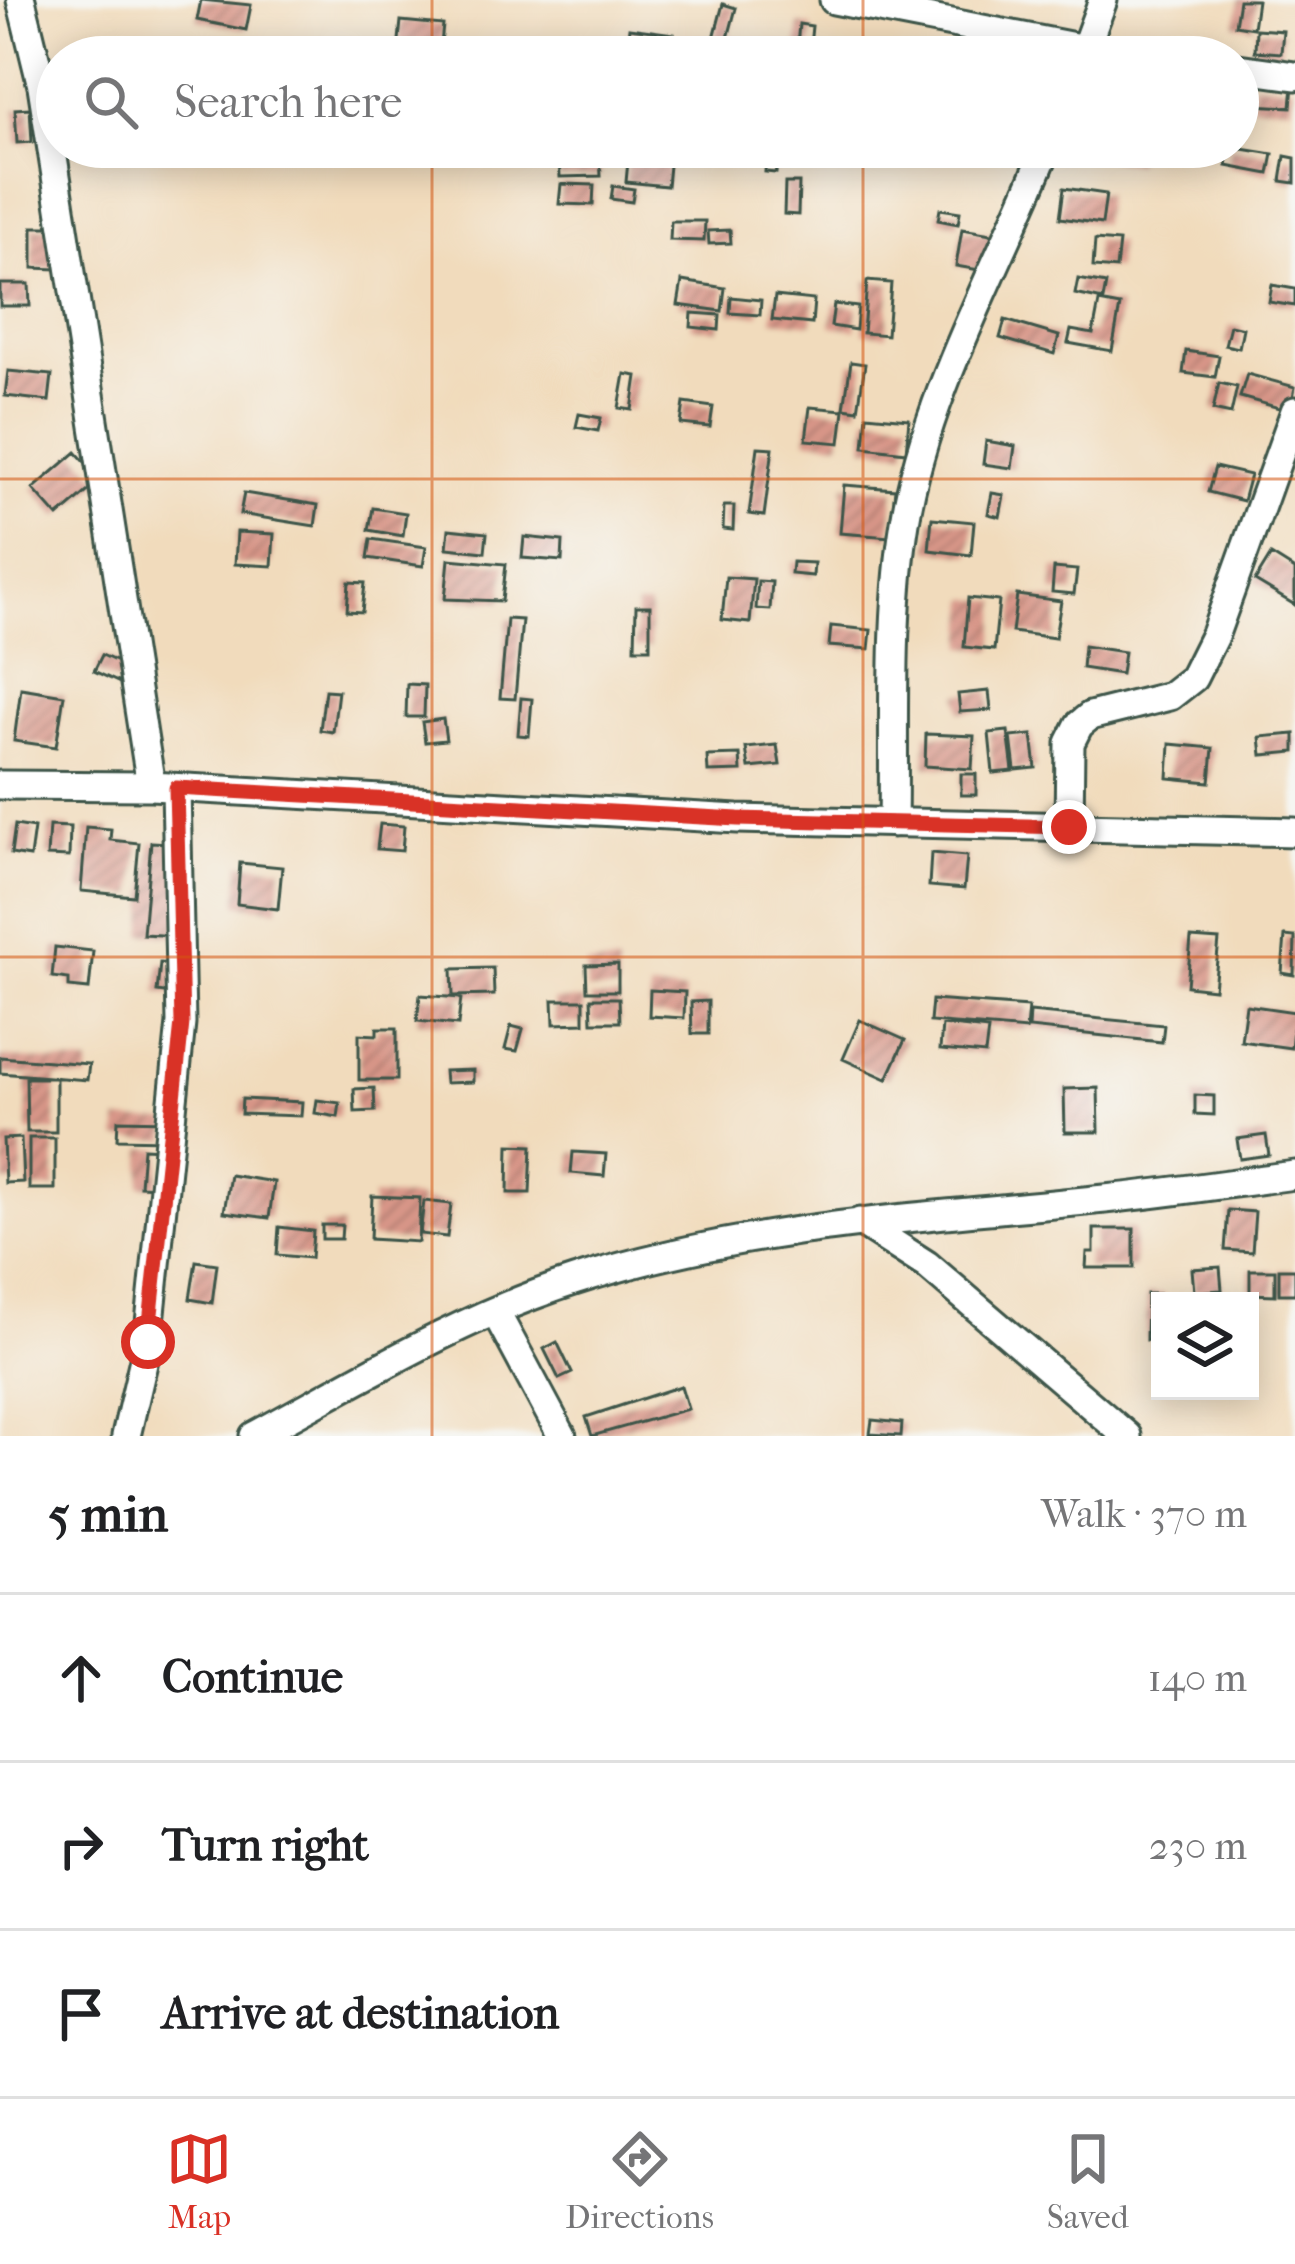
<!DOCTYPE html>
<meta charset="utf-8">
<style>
:root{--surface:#fff;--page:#f2f2f2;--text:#202124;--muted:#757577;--line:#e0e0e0;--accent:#d93025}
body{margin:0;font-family:"IM FELL French Canon",serif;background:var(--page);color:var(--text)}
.controls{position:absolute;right:36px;bottom:36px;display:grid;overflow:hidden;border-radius:0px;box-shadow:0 6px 30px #0003}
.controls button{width:108px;height:108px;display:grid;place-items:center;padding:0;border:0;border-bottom:3px solid var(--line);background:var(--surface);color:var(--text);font:60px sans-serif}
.stop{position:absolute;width:36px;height:36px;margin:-27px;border:9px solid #d93025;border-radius:50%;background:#fff}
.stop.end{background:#d93025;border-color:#fff;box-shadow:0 3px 12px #0008}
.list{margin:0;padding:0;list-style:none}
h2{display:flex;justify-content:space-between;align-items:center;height:156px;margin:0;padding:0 48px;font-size:51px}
h2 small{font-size:39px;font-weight:400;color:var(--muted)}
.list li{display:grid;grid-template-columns:78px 1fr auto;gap:36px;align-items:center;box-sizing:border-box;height:168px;padding:0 48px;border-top:3px solid var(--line)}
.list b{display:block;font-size:45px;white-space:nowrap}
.list em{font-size:39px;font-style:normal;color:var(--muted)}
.icon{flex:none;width:66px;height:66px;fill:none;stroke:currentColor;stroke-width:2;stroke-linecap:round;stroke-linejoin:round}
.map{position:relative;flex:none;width:1295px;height:1436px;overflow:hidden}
.search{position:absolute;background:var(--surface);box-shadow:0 6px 30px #0003;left:36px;right:36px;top:36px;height:132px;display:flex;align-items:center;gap:30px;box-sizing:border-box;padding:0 42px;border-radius:66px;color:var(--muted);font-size:45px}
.sheet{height:660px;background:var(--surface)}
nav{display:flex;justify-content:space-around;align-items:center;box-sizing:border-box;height:168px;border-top:3px solid var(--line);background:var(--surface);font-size:33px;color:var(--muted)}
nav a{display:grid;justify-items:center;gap:6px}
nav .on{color:var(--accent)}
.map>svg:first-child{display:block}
.building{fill:url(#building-hatch)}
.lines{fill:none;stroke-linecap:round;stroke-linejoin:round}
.street-casing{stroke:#3e5548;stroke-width:33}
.street{stroke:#fff;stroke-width:27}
.route{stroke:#d93025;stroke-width:15}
.grid{fill:none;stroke:#d45610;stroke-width:3;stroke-opacity:0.55}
</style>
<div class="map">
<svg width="1295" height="1436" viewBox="0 0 1295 1436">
<defs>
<pattern id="building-hatch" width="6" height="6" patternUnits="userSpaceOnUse" patternTransform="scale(3)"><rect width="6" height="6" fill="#d89688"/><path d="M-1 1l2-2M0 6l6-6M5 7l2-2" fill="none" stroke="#af7c70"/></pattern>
</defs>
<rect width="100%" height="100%" fill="#f6f6f2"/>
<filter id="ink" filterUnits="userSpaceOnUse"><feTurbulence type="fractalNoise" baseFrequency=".00833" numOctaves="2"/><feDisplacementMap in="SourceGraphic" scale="24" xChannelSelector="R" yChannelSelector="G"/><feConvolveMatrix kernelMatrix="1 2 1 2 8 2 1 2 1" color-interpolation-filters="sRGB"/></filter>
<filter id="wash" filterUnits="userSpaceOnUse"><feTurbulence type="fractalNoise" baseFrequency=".004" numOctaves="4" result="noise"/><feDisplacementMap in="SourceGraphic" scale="48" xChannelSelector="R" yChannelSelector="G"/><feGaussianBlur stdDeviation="2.7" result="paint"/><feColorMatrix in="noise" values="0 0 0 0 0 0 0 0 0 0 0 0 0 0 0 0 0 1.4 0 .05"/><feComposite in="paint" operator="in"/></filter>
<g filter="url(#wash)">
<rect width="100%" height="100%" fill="#f1dbbc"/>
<g id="blocks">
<!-- building -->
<path class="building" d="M201,0l50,5 -5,25 -49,-10z
M1239,0h18l-4,28 -18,-3z
M723,4l13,4 -13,49 -13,-4z
M401,21l42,4 -3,29 -42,-4z
M799,24l13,2 -3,31h-13z
M629,28l45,6 -3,23h-46z
M1256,29l27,2 -2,22 -26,-2z
M728,37l15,3 -3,17h-15z
M1254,83l39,3 -2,21 -39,-2z
M30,108l2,34 -15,1 -2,-34z
M767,147h12l-3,26 -11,-1z
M786,147h22l-2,22 -22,-2z
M1112,147h26l-2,17 -26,-4z
M1230,147l43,7 -4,20 -42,-8z
M629,151l41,4 -3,31 -41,-4z
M600,156l1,20 -41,1 -1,-20z
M1285,156l10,2v25l-14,-2z
M785,183h14l-1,32 -14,-1z
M561,184l33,1 -1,20 -34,-1z
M613,186l21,3 -2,13 -21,-3z
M1064,188l42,6 -4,30 -42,-6z
M940,209l20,3 -2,12 -20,-4z
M671,221h34l-1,20 -34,-1z
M33,227h24v42l-24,-1z
M962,229l35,6 -6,37 -35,-6z
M730,230l1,13 -22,1 -1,-13z
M1095,240l24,2 -3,27 -23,-2z
M1078,279l28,5 -3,16 -28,-6z
M682,281l43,7 -3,23 -44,-6z
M867,281l24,2 -4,52 -24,-2z
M0,284h29l1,22h-30z
M1272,285l23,4v17l-26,-4z
M775,296l39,4 -2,24 -40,-4z
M731,297l30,3 -1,15 -30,-2z
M1099,302l21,4 -8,45 -44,-8 3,-13 22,4z
M834,304l24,3 -2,23 -25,-4z
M692,313l28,2 -1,15 -28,-3z
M1005,320l54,16 -5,18 -54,-16z
M1230,325l13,3 -4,20 -14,-3z
M1186,351l33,5 -4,21 -32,-4z
M851,362l14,2 -7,46 -14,-2z
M8,371l44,4 -3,26 -44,-5z
M625,374l12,2 -5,34 -13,-2z
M1247,374l48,13 -5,24 -50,-14z
M1219,383l18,4 -6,27 -18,-4z
M684,403l29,4 -3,20 -29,-3z
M810,407l34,3 -4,33 -34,-3z
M579,414l22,4 -3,13 -22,-4z
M867,415l42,4 -3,33 -42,-5z
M986,441l29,5 -3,22 -29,-4z
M758,447l15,1 -9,68 -15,-2z
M76,452l25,28 -43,37 -25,-28z
M1215,467l35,8 -7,26 -35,-9z
M844,485l51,4 -5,48 -50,-4z
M244,493l74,12 -3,21 -75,-12z
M992,493l12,2 -4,22 -12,-3z
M724,506h10l-1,24 -10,-1z
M373,508l33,5 -3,23 -34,-6z
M932,518l42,4 -3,33 -42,-5z
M449,529l38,4 -2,19 -38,-4z
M237,532l37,2 -2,32 -37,-2z
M524,537l39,4 -1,20 -40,-3z
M371,539l55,8 -3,19 -55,-8z
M1271,555l24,15v35l-40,-24z
M449,559l57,5 -4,37 -57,-2z
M792,562l22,1 -1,13 -22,-2z
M1054,568l23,2 -3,24 -22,-2z
M726,577l28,2 -4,44 -28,-3z
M758,581l14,1 -2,28 -14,-1z
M349,582l16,1 -3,29 -15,-1z
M1017,595l44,6 -6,37 -43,-6z
M968,598l31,3 -5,49 -30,-3z
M636,606h14v42h-15z
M507,619l15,1 -7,79 -15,-1z
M831,626l40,4 -2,19 -40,-3z
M1084,646l40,6 -3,22 -39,-6z
M102,655l39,18 -8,16 -39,-18z
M407,684l18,1 -1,32h-18z
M21,688l43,7 -8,52 -42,-6z
M325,690l13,1 -5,41 -13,-2z
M989,691l2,19 -31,2 -2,-18z
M521,698l11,1 -3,37 -11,-1z
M443,719l3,21 -21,2 -3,-20z
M1008,731l5,40 -20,2 -4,-40z
M926,734l48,2 -2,33 -47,-3z
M1295,734v18l-33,3 -2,-18z
M1032,735l4,33 -21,2 -4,-33z
M1170,744l43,4 -3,34 -42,-4z
M777,745l3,20 -31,3 -3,-20z
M740,755l1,16 -33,1 -1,-16z
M961,774h15v21h-15z
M380,824l24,2 -2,25 -25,-2z
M15,825l19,3 -4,29 -19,-3z
M49,826l21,1 -1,30 -22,-1z
M86,827l25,2 -1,11 29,3 -5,53 -53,-5z
M151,842l34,2 -8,92 -34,-2z
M931,853l36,3 -3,33 -35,-3z
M240,863l42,4 -4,42 -41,-5z
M1285,936l10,1 -1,38 -12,-2z
M1191,938l28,2 -5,49 -27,-3z
M55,947l38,4 -4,38 -20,-2v-8l-17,-2z
M160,963l14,1 -2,30 -15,-2z
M618,964v27h-31l-1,-26z
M493,968l1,27 -41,1 -1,-27z
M650,990l35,2 -1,26 -35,-2z
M420,995l41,3 -3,27 -41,-4z
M591,998h28l1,24h-28z
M553,1000h31v23l-30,1z
M932,1000l96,7 -2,23 -96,-8z
M708,1001v33h-16l-1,-32z
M1246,1005l49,7 -4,36 -50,-7z
M1030,1012l134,13 -2,17 -133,-14z
M860,1020l45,20 -18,39 -44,-20z
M942,1025l46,5 -3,24 -45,-4z
M511,1026l12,3 -6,22 -12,-2z
M377,1028h20v52h-38v-46l18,1z
M0,1057l89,7 -2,16 -87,-7z
M473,1070v12l-28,1 -1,-12z
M26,1078h30v54h-29z
M374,1088l1,23 -20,1 -1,-23z
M1098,1088l1,44h-34l-1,-43z
M1195,1095l19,1v19l-19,-1z
M242,1099l60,3 -1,14 -60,-2z
M317,1100l23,3 -2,14 -23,-4z
M118,1120l50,1 -1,19 -50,-1z
M1266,1135l3,20 -29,4 -3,-20z
M21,1138l2,44 -18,1 -2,-44z
M29,1138h26v51h-26z
M509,1145l23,1 -2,47h-22z
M143,1148l18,1 -3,38 -18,-1z
M573,1152l33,2 -2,22 -33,-3z
M230,1175l44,7 -5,36 -45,-6z
M372,1196l48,2 -2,44 -48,-3z
M424,1201l27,3 -4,33 -27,-3z
M1228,1210l27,2 -3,40 -27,-2z
M322,1225h20l-1,14h-19z
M279,1227l34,4 -2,27 -34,-3z
M1094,1229h40v39h-48l1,-16h7z
M196,1261l21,3 -5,39 -22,-4z
M1220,1267l2,23 -28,2 -2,-23z
M1279,1269h16v25h-16z
M1250,1270h25v25l-25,-1z
M1147,1294h17v7h-4v39h-14z
M557,1342l15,31 -13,6 -15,-30z
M681,1386l7,23 -96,27 -6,-19z
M872,1420l30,3 -1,13 -31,-2z"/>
</g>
</g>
<g filter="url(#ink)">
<use href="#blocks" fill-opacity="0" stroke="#3e5548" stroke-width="3"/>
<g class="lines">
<!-- street casing -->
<g class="street-casing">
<path id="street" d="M21,0l21,86 109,700
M834,0l251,49 68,8
M1082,57l21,-57
M1238,68l57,8
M0,785l151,1 587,33 557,13
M893,823c2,-100 -4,-202 12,-301 20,-127 94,-256 142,-375
M1069,827l1,-84 9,-18 11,-9 80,-20 23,-18 22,-44 80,-223
M860,1222l67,43 200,171
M496,1313l66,123
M126,1436l22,-94 33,-319 -5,-235
M254,1436c104,-56 207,-119 320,-155 171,-56 353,-64 531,-82 63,-6 127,-16 190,-24"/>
</g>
<!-- street -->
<use href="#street" class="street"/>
</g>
</g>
<g class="lines" filter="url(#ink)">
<!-- route -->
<path class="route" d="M148,1342l34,-319 -6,-235 562,31 331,8"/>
</g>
<!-- grid -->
<path class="grid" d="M432,0v57M863,0v57M432,147v1289M863,147v1289M0,479h1295M0,957h1295"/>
</svg>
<div class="controls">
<button><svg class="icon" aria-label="layers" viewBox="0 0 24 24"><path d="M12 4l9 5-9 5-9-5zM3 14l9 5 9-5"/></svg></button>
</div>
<div class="stop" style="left:148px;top:1342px"></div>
<div class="stop end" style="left:1069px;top:827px"></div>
<div class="search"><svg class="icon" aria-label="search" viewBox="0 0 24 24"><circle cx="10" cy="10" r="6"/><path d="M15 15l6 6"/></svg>Search here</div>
</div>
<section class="sheet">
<h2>5 min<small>Walk · 370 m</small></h2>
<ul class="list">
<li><svg class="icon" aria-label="ahead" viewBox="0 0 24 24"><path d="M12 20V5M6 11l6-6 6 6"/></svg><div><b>Continue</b></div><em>140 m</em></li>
<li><svg class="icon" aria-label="right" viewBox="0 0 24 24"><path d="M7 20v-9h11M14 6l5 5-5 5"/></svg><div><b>Turn right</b></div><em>230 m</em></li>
<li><svg class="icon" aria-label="arrive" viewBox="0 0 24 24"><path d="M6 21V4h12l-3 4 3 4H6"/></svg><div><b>Arrive at destination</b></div></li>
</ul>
</section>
<nav>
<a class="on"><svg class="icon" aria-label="map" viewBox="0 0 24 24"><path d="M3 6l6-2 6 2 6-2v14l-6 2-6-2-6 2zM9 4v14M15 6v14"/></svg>Map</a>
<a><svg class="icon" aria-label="directions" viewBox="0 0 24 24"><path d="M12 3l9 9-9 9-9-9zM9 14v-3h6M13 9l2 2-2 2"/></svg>Directions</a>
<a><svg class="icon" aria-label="saved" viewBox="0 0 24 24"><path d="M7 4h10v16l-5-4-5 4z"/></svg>Saved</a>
</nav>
